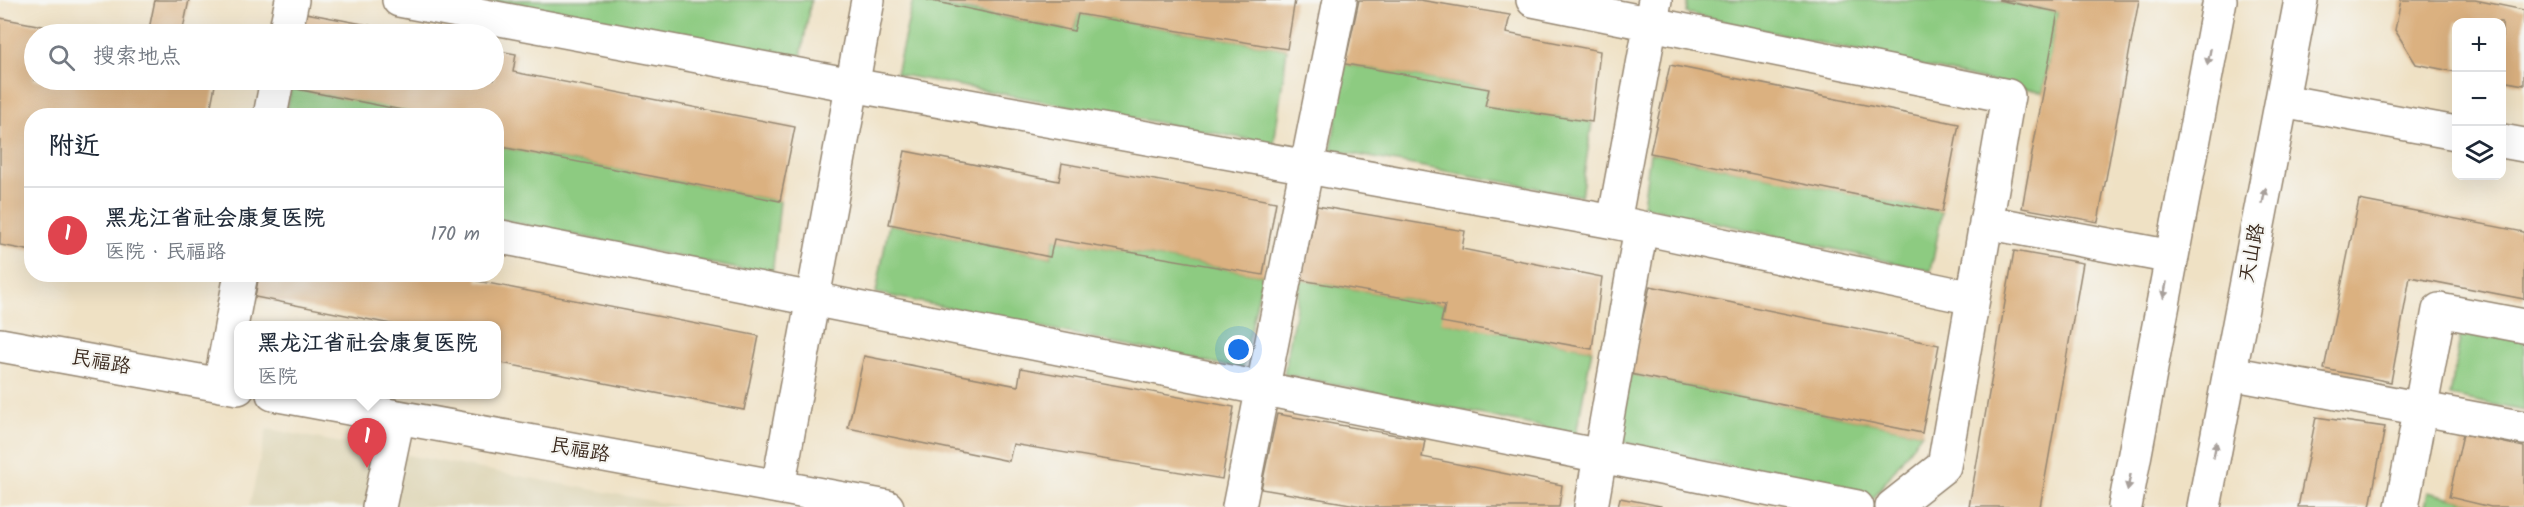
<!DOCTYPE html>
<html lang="zh">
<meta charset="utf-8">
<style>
:root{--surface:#fff;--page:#f2f2f3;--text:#1f2937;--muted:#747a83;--line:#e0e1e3;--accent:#d93025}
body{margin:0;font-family:Kalam,"LXGW WenKai TC",sans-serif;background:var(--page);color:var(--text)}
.controls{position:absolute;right:18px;top:18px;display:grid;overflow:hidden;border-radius:12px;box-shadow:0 6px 24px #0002}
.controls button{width:54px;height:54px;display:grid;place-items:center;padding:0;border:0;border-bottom:2px solid var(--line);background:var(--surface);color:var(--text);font:30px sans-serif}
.you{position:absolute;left:1239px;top:350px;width:21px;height:21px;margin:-15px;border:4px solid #fff;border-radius:50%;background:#1a73e8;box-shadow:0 0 0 9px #1a73e833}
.badge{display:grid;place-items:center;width:39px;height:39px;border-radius:50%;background:var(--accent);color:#fff;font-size:20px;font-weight:700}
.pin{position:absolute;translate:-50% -50px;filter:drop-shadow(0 2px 3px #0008)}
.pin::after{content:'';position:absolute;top:32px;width:21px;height:18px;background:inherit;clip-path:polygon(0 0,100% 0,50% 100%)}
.popup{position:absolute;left:234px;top:321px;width:267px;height:78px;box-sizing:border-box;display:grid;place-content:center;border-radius:12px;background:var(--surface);filter:drop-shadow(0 2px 4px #0005);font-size:20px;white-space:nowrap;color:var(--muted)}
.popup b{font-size:22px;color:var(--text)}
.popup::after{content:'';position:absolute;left:50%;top:100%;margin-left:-12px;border:12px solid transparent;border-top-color:var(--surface)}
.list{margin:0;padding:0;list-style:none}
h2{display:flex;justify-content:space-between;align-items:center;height:78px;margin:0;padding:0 24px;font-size:26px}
h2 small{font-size:20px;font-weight:400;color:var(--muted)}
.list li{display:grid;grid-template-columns:39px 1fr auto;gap:18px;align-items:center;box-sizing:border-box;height:96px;padding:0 24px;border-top:2px solid var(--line)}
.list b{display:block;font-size:22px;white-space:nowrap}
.list p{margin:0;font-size:20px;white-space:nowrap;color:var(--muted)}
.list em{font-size:20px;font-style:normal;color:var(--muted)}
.icon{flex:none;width:33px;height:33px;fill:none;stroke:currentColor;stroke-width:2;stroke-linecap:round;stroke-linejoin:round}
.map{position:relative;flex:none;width:2524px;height:507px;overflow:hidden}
.search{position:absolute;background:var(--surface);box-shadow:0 6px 24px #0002;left:24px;top:24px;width:480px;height:66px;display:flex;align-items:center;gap:15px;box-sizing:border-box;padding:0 21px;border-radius:33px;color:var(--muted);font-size:22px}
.panel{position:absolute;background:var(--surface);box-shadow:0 6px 24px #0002;left:24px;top:108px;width:480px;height:174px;border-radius:24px}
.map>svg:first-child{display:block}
.built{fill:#ddd4b4}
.green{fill:#8dcb81;stroke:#647a50;stroke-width:1.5}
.building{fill:#dbb180}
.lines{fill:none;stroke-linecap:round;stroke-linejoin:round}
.minor-casing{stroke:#958671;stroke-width:36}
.minor{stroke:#fff;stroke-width:33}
.oneway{fill:#a79f9a}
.labels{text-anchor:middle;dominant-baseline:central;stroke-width:4.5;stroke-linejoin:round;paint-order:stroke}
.street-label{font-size:20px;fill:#3b2a1e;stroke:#f6f6f2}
</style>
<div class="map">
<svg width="2524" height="507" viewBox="0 0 2524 507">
<rect width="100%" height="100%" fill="#f6f6f2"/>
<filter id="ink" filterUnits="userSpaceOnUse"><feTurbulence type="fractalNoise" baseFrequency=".0167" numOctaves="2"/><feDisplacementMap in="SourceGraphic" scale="12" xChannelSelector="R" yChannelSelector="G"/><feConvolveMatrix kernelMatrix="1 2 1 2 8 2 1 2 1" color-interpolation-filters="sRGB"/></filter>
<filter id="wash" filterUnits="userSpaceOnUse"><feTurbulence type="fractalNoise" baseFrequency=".008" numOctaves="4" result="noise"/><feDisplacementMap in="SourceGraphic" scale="24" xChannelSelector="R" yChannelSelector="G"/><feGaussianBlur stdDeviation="1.35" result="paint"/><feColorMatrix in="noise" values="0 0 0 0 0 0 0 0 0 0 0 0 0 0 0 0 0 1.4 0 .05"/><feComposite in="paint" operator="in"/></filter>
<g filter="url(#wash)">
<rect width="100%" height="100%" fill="#efe1c4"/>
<!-- built -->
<path class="built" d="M267,429l418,78h-436z"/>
<!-- green -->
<path class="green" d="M481,0h330l-10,57z
M913,0l161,31 4,-17 209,35 -13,95 -378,-70z
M1688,0h303l67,12 -15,81 -357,-80z
M1345,64l144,25 -3,17 106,16 -11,74 -250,-46z
M291,88l141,27 -146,1z
M496,146l284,55 -8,75 -275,-57z
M1650,153l292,59 -11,59 -288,-65z
M889,224l161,33 4,-18 209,36 -21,94 -366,-76z
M1301,280l144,25 -3,17 150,27 -16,85 -292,-60z
M2462,326l62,11v74l-74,-15z
M1630,374l292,59 -49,66 -256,-58z
M2428,492l63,15h-66z"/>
<g id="blocks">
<!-- building -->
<path class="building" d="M155,0h34l-7,34h-34z
M927,0h368l-8,49 -209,-35 -4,17z
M1359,0h61l90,15 -4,18 94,18 -8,71 -107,-16 4,-17 -144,-25z
M1998,0h141l-41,222 -76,-14 36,-196z
M2401,0h74l49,10v75l-22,-4v-59h-46v50l-40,-8 -21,-34z
M306,13l103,20v1h-108z
M0,18l80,15 -46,1v46h182l-7,36h-177v135l-32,-6z
M494,50l22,4 -3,18 282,55 -15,74 -284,-55v-30h-64l-141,-28 2,-8h201z
M1670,65l289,59 -17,88 -292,-59z
M905,151l154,30 3,-18 214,39 -13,73 -209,-36 -4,18 -161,-33z
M2359,200l165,32v67l-114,-22 -19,105 -67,-13z
M1317,206l148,25 -3,18 140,28 -10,72 -151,-27 4,-17 -144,-25z
M2014,251l69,12 -43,244h-71z
M259,274h219l-1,7 282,55 -15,74 -248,-48v-36h-95l-146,-29z
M1650,286l289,59 -17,88 -292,-59z
M864,356l154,30 3,-18 213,39 -12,72 -209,-35 -4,17 -161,-33z
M1277,414l148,26 -3,17 140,28 -3,22h-191l-107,-18z
M2316,417l69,10 -15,80h-72z
M2463,434l61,13v60h-33l-42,-10z
M1620,498l41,8v1h-43z"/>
</g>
</g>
<g filter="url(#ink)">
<use href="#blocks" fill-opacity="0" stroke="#958671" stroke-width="1.5"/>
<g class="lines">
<!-- minor casing -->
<g class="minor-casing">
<path id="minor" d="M399,0l453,85 762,137 41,-222
M1533,0l475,96 -64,370 -52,41
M285,34l7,-34
M2282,101l174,32
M270,116l7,-36
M2502,141l22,4
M1614,222l359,76
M1986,222l186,35
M496,236l1361,271
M0,345l238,43
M2230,373l294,55
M220,385l21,-111
M273,394l614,113
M778,487l90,-487
M379,507l19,-90
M1239,507l101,-507
M1591,507l50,-279
M2125,507l95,-507
M2204,507l97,-507
M2402,507l37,-197 85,16"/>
</g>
<!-- minor -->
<use href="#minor" class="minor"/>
</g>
<!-- one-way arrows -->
<defs><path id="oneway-solid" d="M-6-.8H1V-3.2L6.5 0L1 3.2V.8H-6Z" transform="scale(1.5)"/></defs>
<g class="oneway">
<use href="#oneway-solid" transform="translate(2209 57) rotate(101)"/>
<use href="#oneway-solid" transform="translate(2264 196) rotate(-79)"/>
<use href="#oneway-solid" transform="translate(2165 290) rotate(101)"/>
<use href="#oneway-solid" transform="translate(2215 450) rotate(-79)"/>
<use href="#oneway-solid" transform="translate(2129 482) rotate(101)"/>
</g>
</g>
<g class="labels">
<!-- street labels -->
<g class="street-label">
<text transform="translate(2253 253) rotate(-79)">天山路</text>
<text transform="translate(101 363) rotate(10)">民福路</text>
<text transform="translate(580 451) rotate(10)">民福路</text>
</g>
</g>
</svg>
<div class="controls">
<button>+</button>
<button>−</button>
<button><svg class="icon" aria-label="layers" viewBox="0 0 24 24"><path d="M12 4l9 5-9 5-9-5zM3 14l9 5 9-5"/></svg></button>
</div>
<div class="you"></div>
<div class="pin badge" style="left:367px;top:468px;background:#e0444e">1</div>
<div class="popup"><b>黑龙江省社会康复医院</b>医院</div>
<div class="search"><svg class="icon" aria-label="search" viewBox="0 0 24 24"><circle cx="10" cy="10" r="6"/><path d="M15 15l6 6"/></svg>搜索地点</div>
<section class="panel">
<h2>附近<small></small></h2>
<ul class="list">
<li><span class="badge" style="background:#e0444e">1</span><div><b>黑龙江省社会康复医院</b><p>医院 · 民福路</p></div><em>170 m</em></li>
</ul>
</section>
</div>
